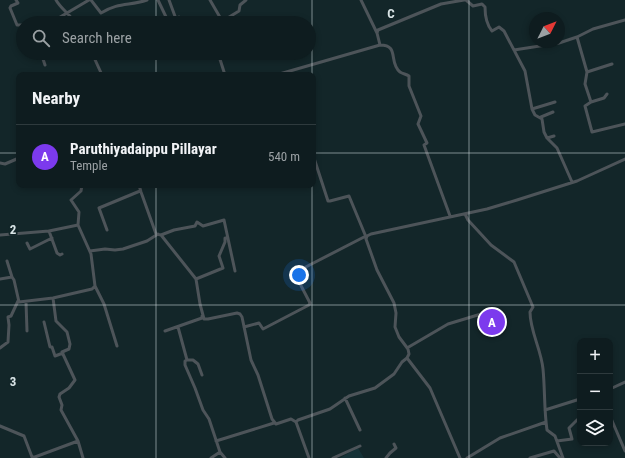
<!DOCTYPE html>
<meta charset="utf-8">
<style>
:root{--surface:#0e1c1f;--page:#172528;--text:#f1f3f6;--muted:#9ba1a4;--line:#2e3a3d;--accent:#7c3aed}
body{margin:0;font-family:"Roboto Condensed",sans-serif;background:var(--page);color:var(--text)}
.controls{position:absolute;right:12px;bottom:12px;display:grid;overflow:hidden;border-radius:8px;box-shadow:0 2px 6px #0003}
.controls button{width:36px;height:36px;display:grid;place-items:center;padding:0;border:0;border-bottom:1px solid var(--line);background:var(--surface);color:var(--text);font:20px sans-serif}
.compass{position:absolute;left:529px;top:12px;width:36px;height:36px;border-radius:50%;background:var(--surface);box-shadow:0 2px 6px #0003;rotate:48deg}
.you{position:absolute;left:299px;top:275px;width:14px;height:14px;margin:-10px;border:3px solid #fff;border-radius:50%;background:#1a73e8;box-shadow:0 0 0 6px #1a73e833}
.badge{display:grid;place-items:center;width:26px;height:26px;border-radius:50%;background:var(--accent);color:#fff;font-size:13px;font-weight:700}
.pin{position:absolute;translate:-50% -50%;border:2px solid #fff;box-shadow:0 1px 4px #0006}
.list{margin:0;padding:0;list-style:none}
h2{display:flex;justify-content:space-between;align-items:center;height:52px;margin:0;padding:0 16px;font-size:17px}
h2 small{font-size:13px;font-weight:400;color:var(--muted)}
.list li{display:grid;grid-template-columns:26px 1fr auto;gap:12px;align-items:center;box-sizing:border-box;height:64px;padding:0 16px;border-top:1px solid var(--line)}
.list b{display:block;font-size:15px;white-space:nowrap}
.list p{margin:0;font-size:13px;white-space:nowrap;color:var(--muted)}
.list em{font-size:13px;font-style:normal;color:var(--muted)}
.icon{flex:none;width:22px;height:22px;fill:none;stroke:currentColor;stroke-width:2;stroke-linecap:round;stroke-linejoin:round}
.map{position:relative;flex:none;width:625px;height:458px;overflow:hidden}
.search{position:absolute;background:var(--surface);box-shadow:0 2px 6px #0003;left:16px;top:16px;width:300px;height:44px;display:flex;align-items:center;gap:10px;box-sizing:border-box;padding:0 14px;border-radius:22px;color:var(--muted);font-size:15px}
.panel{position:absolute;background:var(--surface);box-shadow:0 2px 6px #0003;left:16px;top:72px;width:300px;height:116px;border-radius:8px}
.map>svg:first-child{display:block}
.built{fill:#153237}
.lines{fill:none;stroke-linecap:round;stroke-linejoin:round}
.minor{stroke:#4d5459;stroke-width:3}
.grid{fill:none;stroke:#d9e4e6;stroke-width:1;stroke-opacity:0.55}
.grid-label{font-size:13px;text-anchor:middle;font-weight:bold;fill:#d9e4e6;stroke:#132629;stroke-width:3.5;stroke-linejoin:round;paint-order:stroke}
</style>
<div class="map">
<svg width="625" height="458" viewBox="0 0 625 458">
<rect width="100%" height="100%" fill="#132629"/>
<!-- built -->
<path class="built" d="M358,448l6,10h-24l14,-8z"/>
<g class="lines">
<!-- minor -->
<path class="minor" d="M16,0l2,3 -7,3 -1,2 7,17h6
M56,0c5,9 14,14 19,23
M91,0l10,13c18,-11 28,-7 46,-13
M158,0l9,19h9
M169,0l7,19 3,-2 3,6
M210,0l11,19v3l-2,1
M361,0l16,33
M466,0l7,6 9,-2 3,3c0,9 1,17 7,24l7,-4 5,4 21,40 7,38 3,6 7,4 2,13 3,6 10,10 15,34
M221,22l18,-11 1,-6 6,-5
M50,23l39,-23
M577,37l16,-8 32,-9
M380,45l-3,-12 1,-3 63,-26 23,-4
M514,50l45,-7 18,-6 10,35 -2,12 6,18 -6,4 7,26 33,-8
M41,53l4,12
M92,53l10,22
M218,53l7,22
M587,72l25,-8
M276,75l104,-30c20,0 8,17 20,27 3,2 6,2 9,4v10l12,30 -3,8 9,19 -3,2 26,71
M591,102l13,-4 3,-4
M532,109l23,-7
M541,117l12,-5
M547,138l7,-2
M0,163l5,1 14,-6
M82,185l-1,6 -10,9 8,12 -1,13 13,29 4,32 9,18 13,42
M139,185l2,7 15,42 5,1 35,44 4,25 4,15h4l29,-6 3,1 2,3 9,43 7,15 14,44 4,5 15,-5 5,3 13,36
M465,214l3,6 23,25 23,17 19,45 -3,5c0,19 11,37 13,57 2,20 1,41 4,61l8,6 8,22
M107,230l-8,-22 41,-17
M49,231l8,22 3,2 2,-1
M0,235l49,-4 29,-6
M161,235l13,-5 21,-4 2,-4 6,4 21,-6 11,51
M27,243l3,6 22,-11
M90,251l15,-2 10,1 8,-1 24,-8 11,-7
M7,261l5,16
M0,279l12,-2 2,3 5,22 34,-4 39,-9 3,-3
M196,279l27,-11 -4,-12 6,-14v-4h3
M53,298l3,23 11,11 3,12 -1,5 -7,3 13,28 -6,8 -9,6 -1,3 3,8 -1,5 17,31 5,17
M26,302l1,29
M44,322l6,25h2l3,9 8,-3
M178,327l9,33h6l5,4 4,11
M244,327l15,-4 4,6 46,-24 1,-2 -14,-27v-4l68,-35h2l-17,-41 -19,5h-2l-15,-46
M165,331l37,-13v-2
M0,348l8,-6 1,-17 -1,-8 3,-1 7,-15
M407,348l41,-24 43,-13 5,-1 7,15 -9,6 -9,-3 -6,-13
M187,360l-2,1v4l10,23 8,22 6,9 11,33 5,6
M610,389l15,-7
M345,398l15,32
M545,410l35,-11
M610,416l15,35
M296,422l2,-2 32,-11 19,-13 26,-8 19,-14 8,-12 5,-4
M0,426l24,10 8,21h3l43,-16
M216,441l58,-18
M557,441l15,-2 -3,-11 8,-8 3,-1
M211,458l9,-6
M333,458l27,-12
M386,458l4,-5 6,-5 -2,-4
M460,458l-30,-70 -23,-30 2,-4 -1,-5 -9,-12 -4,-10 1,-14 -2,-10 -17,-33 -11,-31 1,-3 4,-2 116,-25 30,-9 60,-19 48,-22
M467,458l33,-20 46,-16
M530,458l24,-7 6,7"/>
</g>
<!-- grid -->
<path class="grid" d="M156,0v23M312,0v75M469,0v458M156,53v22M0,153h19M313,153h312M156,185v273M312,185v273M0,305h625"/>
<g class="grid-label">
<text x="391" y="18">C</text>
<text x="13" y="234">2</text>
<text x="13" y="386">3</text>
</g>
</svg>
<div class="controls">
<button>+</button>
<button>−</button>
<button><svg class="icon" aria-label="layers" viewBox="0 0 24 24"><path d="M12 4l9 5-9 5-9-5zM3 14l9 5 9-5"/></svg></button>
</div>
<svg class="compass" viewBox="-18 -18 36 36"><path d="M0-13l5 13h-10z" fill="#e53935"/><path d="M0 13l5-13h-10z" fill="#9ba1a4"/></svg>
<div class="you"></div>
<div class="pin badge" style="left:492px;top:322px">A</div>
<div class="search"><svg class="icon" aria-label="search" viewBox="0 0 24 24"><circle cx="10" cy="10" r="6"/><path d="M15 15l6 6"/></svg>Search here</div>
<section class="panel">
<h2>Nearby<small></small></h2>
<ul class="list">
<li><span class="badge">A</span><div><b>Paruthiyadaippu Pillayar</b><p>Temple</p></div><em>540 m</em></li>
</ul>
</section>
</div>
